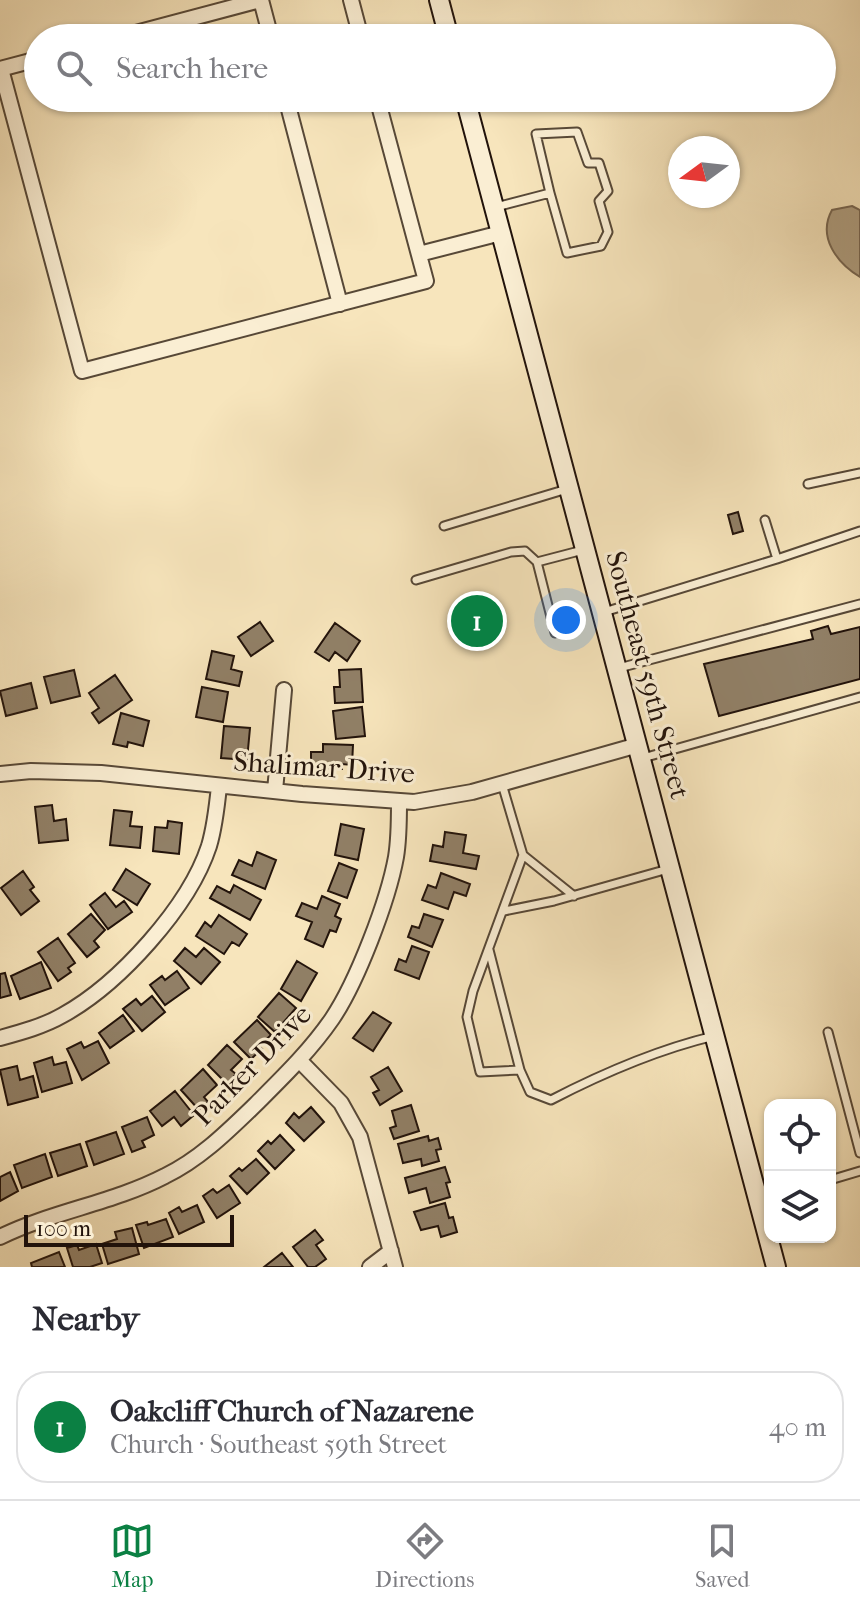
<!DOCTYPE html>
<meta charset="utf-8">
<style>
:root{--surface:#fff;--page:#f2f2f3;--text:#2b2b33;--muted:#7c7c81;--line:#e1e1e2;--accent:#0b8043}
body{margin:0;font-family:"IM FELL French Canon",serif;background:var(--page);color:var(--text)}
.controls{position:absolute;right:24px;bottom:24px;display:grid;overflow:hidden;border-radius:16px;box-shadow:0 2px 6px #0004}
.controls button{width:72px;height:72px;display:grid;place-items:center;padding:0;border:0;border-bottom:2px solid var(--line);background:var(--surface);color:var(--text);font:40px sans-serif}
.compass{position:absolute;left:668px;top:136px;width:72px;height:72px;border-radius:50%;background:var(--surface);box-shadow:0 2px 6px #0004;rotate:255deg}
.scale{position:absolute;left:24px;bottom:20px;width:210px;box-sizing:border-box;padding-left:8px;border:4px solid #22130b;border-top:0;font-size:22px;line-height:28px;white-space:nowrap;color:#22130b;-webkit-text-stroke:6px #faeed3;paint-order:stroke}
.you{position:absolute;left:566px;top:620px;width:28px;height:28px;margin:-20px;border:6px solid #fff;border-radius:50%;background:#1a73e8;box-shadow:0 0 0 12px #1a73e833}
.badge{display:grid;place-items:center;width:52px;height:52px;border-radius:50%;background:var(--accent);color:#fff;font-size:26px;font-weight:700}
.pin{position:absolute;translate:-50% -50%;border:4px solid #fff;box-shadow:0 2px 8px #0006}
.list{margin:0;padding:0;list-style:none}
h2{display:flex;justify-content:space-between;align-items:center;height:104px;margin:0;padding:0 32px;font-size:34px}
h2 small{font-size:26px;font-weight:400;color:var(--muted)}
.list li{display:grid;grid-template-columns:52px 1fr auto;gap:24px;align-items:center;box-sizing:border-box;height:112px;margin:0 16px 16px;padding:0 16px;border:2px solid var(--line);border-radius:32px}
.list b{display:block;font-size:30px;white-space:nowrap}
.list p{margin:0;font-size:26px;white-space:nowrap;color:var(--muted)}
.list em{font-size:26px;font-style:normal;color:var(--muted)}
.icon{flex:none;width:44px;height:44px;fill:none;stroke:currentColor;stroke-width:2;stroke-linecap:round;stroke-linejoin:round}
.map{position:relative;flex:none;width:860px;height:1267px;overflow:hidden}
.search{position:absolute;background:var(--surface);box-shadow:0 2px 6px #0004;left:24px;right:24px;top:24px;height:88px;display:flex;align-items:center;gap:20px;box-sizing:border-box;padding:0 28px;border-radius:44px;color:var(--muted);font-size:30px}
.sheet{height:232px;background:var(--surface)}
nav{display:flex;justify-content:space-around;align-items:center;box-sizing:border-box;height:112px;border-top:2px solid var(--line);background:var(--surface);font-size:22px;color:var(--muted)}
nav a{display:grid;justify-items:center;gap:4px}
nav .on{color:var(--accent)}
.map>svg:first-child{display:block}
.water{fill:#af9e80;stroke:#776651;stroke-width:2}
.building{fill:#918067;stroke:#22130b;stroke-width:2}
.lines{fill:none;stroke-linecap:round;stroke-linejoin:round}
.lane-casing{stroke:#574837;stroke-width:11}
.street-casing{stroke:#574837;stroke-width:18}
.secondary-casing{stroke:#22130b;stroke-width:22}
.lane{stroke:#faeed3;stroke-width:7}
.street{stroke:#faeed3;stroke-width:14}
.secondary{stroke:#faeed3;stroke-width:18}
.labels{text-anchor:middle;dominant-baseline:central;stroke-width:6;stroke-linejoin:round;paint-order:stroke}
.street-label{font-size:28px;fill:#22130b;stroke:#faeed3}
</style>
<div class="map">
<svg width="860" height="1267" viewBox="0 0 860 1267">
<rect width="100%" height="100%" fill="#f7e5bc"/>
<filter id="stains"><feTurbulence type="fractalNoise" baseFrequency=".0025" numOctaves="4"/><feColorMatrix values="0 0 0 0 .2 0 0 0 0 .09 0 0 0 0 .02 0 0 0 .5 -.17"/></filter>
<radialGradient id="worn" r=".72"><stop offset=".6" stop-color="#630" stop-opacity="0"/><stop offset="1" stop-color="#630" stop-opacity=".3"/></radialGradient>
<!-- water -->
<path class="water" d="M852,206l8,4v67c-23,-14 -43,-40 -28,-67z"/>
<!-- building -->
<path class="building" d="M738,512l5,19 -10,3 -5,-19z
M260,622l13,19 -22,15 -13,-19z
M335,623l25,18 -13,20 -12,-9 -6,9 -14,-9z
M828,626l3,8 29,-7v52l-141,37 -15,-52 109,-25 -2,-8z
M212,651l22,5 -3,13 11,3 -3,14 -33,-7z
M361,669l2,33 -28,1 -1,-16h6l-1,-17z
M74,670l6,26 -29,7 -7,-26z
M115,675l17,25 -33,23 -7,-10 7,-5 -10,-15z
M31,683l6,25 -31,8 -6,-25z
M202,687l26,5 -5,30 -27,-5z
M362,707l3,29 -29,3 -3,-28z
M121,713l28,8 -6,25 -15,-4 -1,5 -14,-3z
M224,726l26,2 -3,32 -26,-2z
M323,744l30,1 -1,20 -10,-1v5l-31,-1v-16h12z
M52,805l2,16 12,-2 2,21 -29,3 -4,-36z
M114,810l18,2 -2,14 12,1 -2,21 -30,-3z
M168,821l14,2 -3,31 -26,-3 2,-24 12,1z
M341,824l23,5 -6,31 -23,-5z
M445,832l21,3 -3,18 16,3 -3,13 -46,-8 3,-16 10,2z
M257,852l19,8 -11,29 -33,-14 7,-15 13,6z
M339,863l18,7 -10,28 -19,-7z
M126,869l24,15 -13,21 -24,-15z
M23,871l11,16 -4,3 9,11 -18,14 -20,-27z
M441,873l29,11 -4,12 -12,-4 -6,17 -26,-9 6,-15 8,3z
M234,885l27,15 -11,20 -40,-22 7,-12 13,7z
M105,893l11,14 8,-6 8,11 -24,17 -18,-24z
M322,896l18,8 -5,12 6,3 -5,13 -6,-2 -7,17 -18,-8 7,-17 -16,-6 6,-13 15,6z
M91,914l14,16 -11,11 5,6 -12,10 -19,-23z
M424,914l19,6 -11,27 -24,-10 4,-11 7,2z
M219,915l28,19 -8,12 -7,-4 -8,12 -28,-18 9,-14 6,5z
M58,938l17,25 -7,5 3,4 -13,9 -20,-29z
M412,946l17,6 -10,27 -24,-9 4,-11 7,3z
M185,948l11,9 8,-9 16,14 -19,22 -27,-23z
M297,961l20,12 -16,28 -20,-12z
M41,962l10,26 -31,11 -9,-23z
M177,971l12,17 -24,17 -15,-20 12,-9 3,4z
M5,973l6,22 -11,3v-24z
M279,993l17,15 -21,24 -17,-15z
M152,996l13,16 -23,19 -19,-22 13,-10 5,6z
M373,1012l18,11 -18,28 -20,-13z
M123,1015l11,16 -24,17 -11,-15z
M257,1020l14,15 -12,11 3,3 -11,10 -17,-17z
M98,1041l11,22 -27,17 -15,-31 14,-7 3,6z
M227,1045l15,14 -11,11 5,4 -9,10 -19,-19z
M52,1057l2,8 12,-3 6,21 -30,9 -8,-29z
M17,1066l3,14 13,-4 5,21 -30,8 -8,-35z
M388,1067l14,24 -22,14 -7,-12 6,-3 -8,-13z
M203,1069l14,16 -13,12 4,5 -9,8 -18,-20z
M175,1091l19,24 -13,11 -7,-9 -12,9 -12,-15z
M411,1105l8,26 -25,8 -4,-11 6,-2 -4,-15z
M311,1107l13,15 -20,19 -18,-18 8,-10 5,5z
M147,1117l7,18 -12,6 3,6 -13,5 -10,-25z
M116,1132l8,22 -30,11 -8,-23z
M280,1135l14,15 -19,19 -17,-18 10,-10 3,3z
M428,1136l1,5 9,-3 3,11 -5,1 3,11 -17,5 -1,-7 -18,4 -5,-19z
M80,1144l7,22 -29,10 -8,-23z
M45,1154l7,23 -30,11 -8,-23z
M256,1159l13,14 -22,21 -17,-18 9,-8 3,3z
M445,1167l5,15 -4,1 4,14 -20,6 -4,-15 -17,5 -4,-15z
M10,1172l8,19 -18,10v-24z
M229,1185l11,18 -23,15 -14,-22 10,-7 4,4z
M445,1203l4,15 4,-1 4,15 -16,5 -3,-11 -17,4 -7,-18z
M197,1205l7,17 -25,12 -10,-21 10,-6 3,5z
M166,1219l7,18 -29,11 -8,-23 11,-3 1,3z
M132,1228l7,26 -31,10 -6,-20 15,-5 -2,-7z
M315,1230l8,10 -7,5 10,14 -11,8h-7l-15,-20z
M96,1244l6,19 -12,4h-17l-6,-19 10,-3 2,5z
M59,1252l6,15h-33l-1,-4z
M282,1253l11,14h-29z"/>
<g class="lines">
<!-- lane casing -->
<g class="lane-casing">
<path id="lane" d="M496,207l54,-14 -14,-59 41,-2 11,31h11l9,28 -9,10 9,31 -7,14 -34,7 -17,-60
M808,484l52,-11
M444,526l123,-37
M777,559l83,-28
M537,562l18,71
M416,580l95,-28 14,-1 12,11 46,-12
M604,612l173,-53 -12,-39
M619,668l241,-64
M643,758l217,-61
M523,855l51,41
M504,911l50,-10 114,-32
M489,950l31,120 -40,2 -13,-55 6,-26 50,-136 -21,-71
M828,1032l32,121
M520,1070l10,22 21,8c52,-27 105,-50 163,-64
M830,1180l30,-9"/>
</g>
<!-- street casing -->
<g class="street-casing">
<path id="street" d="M261,0l10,38
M351,0l10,38
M117,38l143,-38
M0,69l38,-10
M1,69l81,302 344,-90 -49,-183
M286,98l54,206
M419,254l82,-21
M0,774l31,-3 70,2 201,21 112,8 58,-10 166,-47
M275,791l9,-101
M0,1038c22,-6 44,-12 63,-23 56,-31 126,-108 146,-169 6,-20 8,-40 10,-60
M299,1060l42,43 19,34 35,130
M0,1237c53,-26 113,-34 165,-61 35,-17 62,-44 90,-71 27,-27 55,-54 77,-86 25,-37 56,-118 64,-162 3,-18 3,-37 3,-55
M370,1267l21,-16"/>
</g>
<!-- secondary casing -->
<g class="secondary-casing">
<path id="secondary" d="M439,0l10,38
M465,98l311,1169"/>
</g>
<!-- lane -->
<use href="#lane" class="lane"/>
<!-- street -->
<use href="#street" class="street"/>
<!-- secondary -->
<use href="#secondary" class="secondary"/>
</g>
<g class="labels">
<!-- street labels -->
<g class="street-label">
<text transform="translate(648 675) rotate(75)">Southeast 59th Street</text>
<text transform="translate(324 767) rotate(4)">Shalimar Drive</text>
<text transform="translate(252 1065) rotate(-46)">Parker Drive</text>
</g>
</g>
<rect width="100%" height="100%" filter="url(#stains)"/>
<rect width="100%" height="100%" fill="url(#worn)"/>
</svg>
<div class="controls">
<button><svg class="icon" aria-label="locate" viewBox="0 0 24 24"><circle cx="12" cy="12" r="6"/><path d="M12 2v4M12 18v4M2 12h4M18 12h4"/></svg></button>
<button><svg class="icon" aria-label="layers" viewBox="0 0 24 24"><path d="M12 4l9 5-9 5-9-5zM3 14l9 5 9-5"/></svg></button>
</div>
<svg class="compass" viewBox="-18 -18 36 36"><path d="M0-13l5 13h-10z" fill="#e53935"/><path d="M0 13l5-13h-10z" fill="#7c7c81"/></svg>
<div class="scale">100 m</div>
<div class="you"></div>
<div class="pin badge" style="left:477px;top:621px">1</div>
<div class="search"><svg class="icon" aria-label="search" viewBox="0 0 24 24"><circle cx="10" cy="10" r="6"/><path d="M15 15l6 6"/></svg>Search here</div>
</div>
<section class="sheet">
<h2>Nearby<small></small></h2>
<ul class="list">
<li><span class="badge">1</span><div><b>Oakcliff Church of Nazarene</b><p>Church · Southeast 59th Street</p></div><em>40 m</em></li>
</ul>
</section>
<nav>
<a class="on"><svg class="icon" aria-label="map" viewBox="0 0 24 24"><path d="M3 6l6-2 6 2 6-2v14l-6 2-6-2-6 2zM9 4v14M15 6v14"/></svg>Map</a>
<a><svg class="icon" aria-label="directions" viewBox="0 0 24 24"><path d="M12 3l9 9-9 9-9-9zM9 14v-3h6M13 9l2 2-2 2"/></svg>Directions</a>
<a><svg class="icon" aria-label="saved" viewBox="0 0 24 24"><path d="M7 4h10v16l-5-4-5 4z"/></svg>Saved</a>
</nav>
